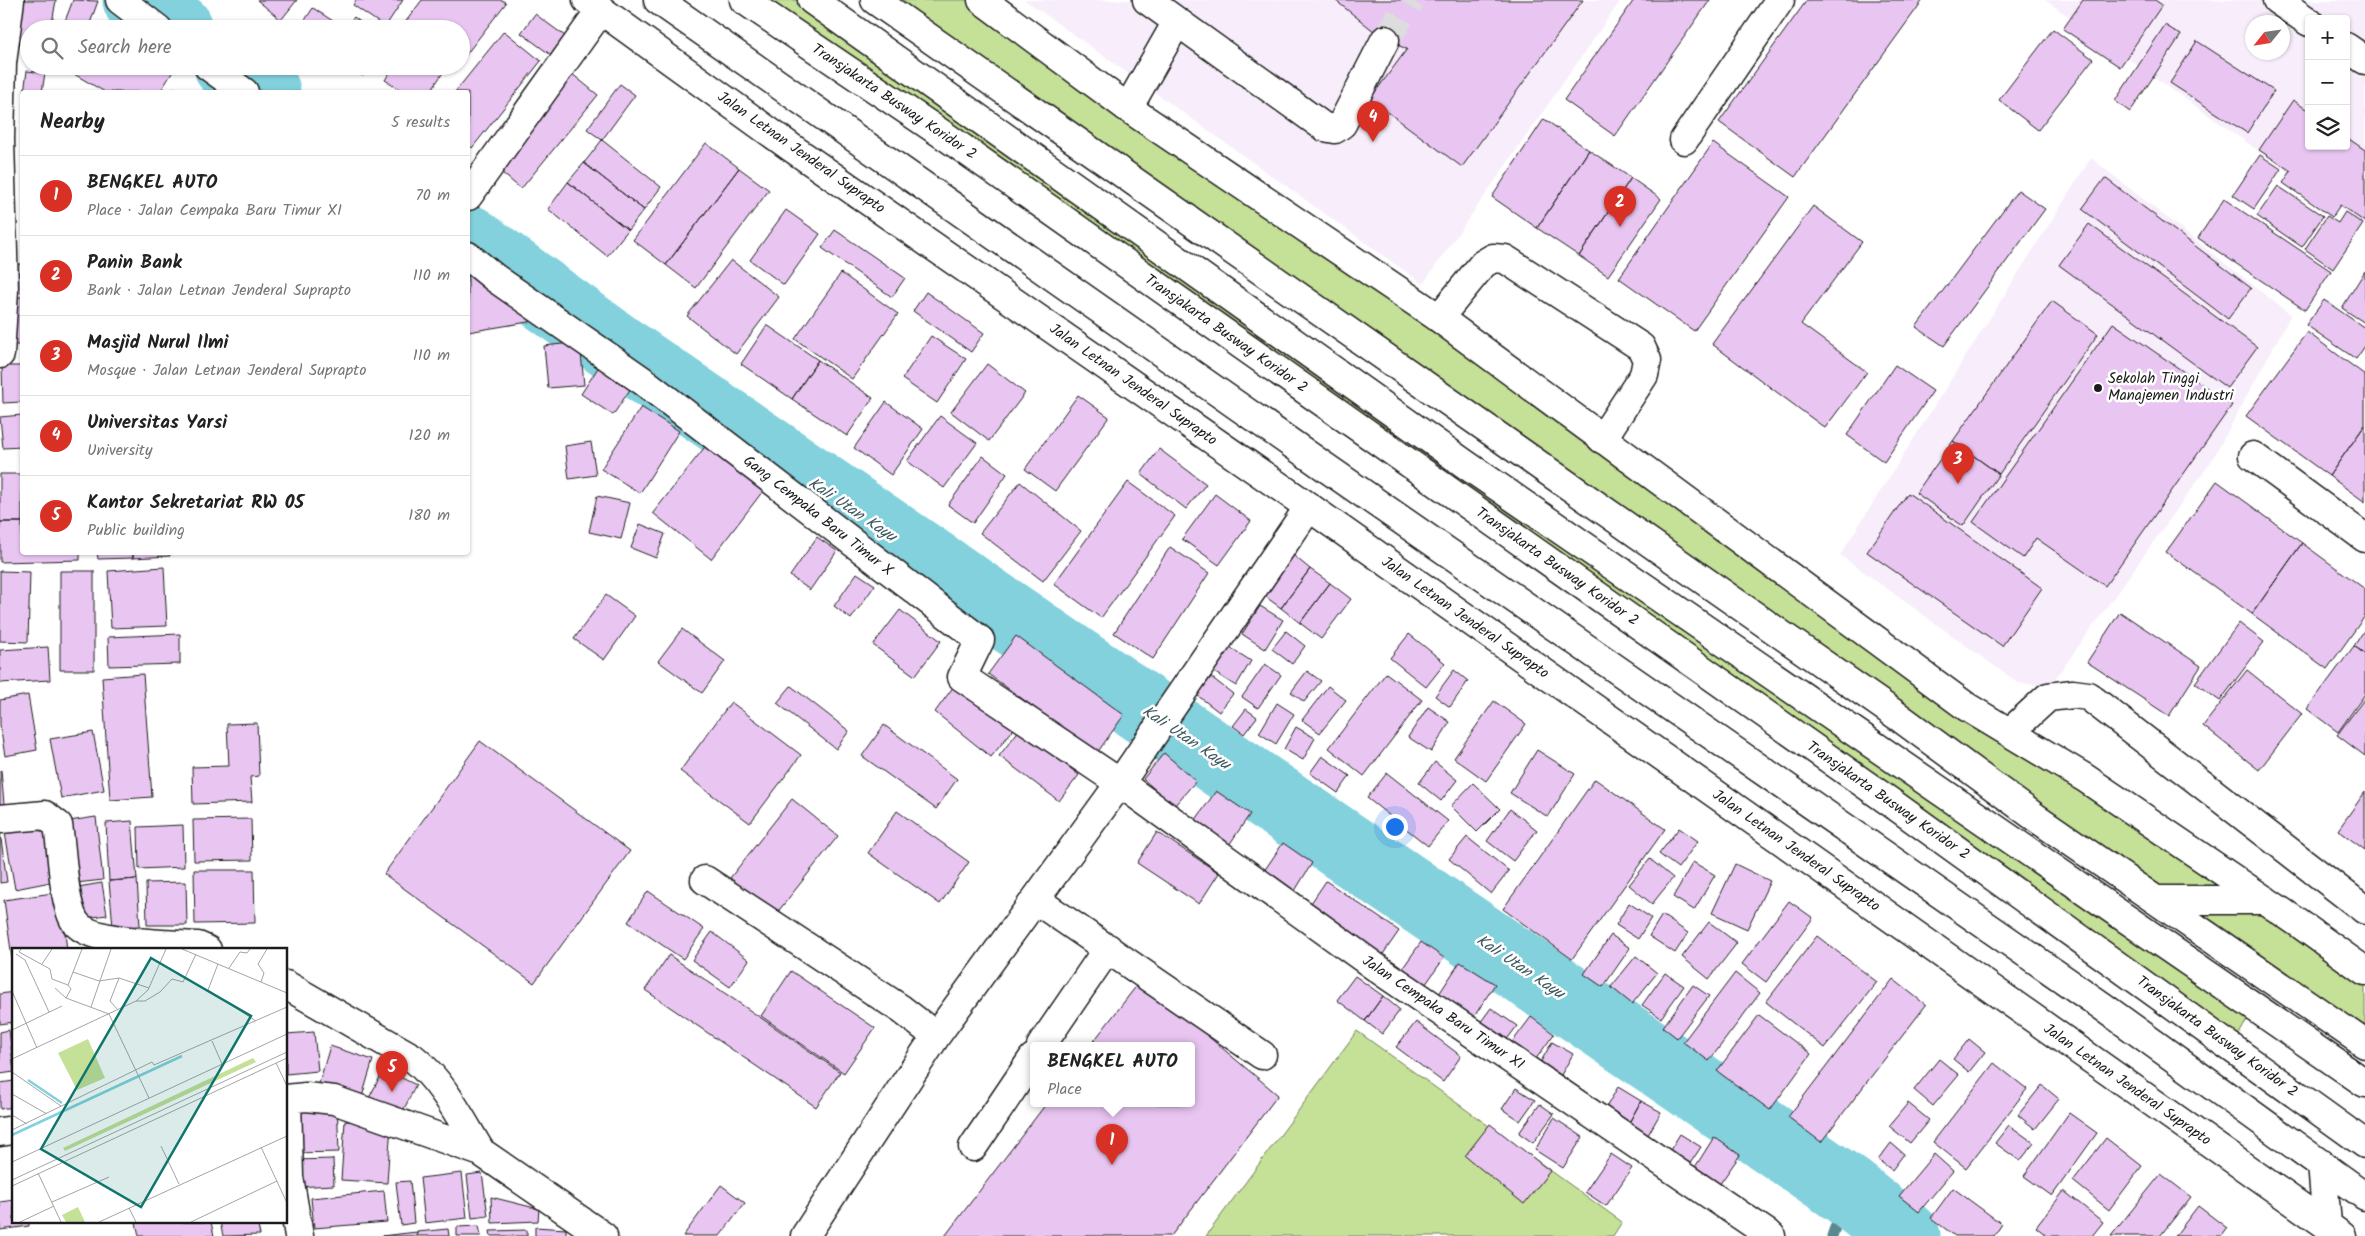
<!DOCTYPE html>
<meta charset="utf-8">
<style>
:root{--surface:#fff;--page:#f2f2f2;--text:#222;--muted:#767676;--line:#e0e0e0;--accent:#d93025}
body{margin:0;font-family:Kalam,sans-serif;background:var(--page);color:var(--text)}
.controls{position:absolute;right:15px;top:15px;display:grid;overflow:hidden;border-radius:5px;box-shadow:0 1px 4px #0004}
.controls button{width:45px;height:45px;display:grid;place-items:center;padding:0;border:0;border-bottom:1px solid var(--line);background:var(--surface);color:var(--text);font:25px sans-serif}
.compass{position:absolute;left:2245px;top:15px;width:45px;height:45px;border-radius:50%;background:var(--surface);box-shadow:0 1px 4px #0004;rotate:240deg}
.you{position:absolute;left:1394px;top:826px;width:18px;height:18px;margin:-12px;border:4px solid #fff;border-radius:50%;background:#1a73e8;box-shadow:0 0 0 8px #1a73e833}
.badge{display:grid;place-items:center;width:32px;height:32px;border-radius:50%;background:var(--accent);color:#fff;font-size:16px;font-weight:700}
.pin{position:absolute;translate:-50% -41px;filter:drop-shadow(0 1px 2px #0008)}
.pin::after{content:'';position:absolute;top:26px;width:18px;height:15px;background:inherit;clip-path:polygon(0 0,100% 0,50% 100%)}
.popup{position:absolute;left:1030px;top:1042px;width:165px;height:65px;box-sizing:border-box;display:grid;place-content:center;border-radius:5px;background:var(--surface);filter:drop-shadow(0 1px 4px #0005);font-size:16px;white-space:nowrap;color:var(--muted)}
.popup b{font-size:19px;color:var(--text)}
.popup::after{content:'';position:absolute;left:50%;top:100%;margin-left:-10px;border:10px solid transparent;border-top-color:var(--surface)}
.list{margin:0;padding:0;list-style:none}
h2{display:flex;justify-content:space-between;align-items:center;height:65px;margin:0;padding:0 20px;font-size:21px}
h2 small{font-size:16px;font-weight:400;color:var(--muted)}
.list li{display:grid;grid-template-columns:32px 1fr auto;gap:15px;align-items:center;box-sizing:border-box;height:80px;padding:0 20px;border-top:1px solid var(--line)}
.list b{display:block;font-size:19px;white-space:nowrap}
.list p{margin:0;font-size:16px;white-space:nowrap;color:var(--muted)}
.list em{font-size:16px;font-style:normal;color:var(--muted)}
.icon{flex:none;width:28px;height:28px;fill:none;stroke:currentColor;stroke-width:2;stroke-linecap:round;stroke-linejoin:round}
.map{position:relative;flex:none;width:2365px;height:1236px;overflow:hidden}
.search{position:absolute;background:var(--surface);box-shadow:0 1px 4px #0004;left:20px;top:20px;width:450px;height:55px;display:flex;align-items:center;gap:12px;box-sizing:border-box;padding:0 18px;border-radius:28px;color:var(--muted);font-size:19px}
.panel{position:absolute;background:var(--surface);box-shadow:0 1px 4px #0004;left:20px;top:90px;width:450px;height:465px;border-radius:5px}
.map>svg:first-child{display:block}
.built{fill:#f8eefb;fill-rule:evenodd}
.green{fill:#c5e097;stroke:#707e5a}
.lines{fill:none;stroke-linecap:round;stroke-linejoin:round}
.stream{stroke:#598990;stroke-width:11}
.river{stroke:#82d1dd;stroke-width:71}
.building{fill:#e9c6f2;stroke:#1c1c1c}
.minor-tunnel{stroke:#ddd;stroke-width:28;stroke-dasharray:28 14;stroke-linecap:butt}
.minor-casing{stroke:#1c1c1c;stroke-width:31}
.major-casing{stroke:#1c1c1c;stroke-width:31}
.minor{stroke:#fff;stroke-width:28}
.major{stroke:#fff;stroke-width:28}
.poi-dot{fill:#1c1c1c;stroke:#fff;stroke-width:2}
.labels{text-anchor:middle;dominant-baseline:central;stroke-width:5;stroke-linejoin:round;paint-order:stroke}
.street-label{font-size:15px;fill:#1c1c1c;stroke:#fff}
.poi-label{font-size:15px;fill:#1c1c1c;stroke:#fff;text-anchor:start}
.water-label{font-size:16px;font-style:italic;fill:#405b60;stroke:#fff}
.inset-river{fill:none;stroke:#82d1dd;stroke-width:2.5}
.inset-road{fill:none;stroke:#a4a4a4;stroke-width:1}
.view{fill:#0f766e;fill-opacity:0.15;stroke:#0f766e;stroke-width:2.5}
.inset-edge{fill:none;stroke:#1c1c1c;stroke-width:2.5}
</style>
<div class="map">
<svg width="2365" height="1236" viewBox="0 0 2365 1236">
<rect width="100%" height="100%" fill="#fff"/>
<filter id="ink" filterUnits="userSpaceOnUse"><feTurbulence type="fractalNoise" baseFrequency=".02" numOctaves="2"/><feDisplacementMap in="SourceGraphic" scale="10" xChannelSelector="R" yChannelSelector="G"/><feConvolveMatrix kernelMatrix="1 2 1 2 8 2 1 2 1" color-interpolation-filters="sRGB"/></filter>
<g filter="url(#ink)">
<!-- built -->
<path class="built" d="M1025,0h596l-198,284z
M2045,0h320v226zM2309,19h37v127h-37zM2252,22h30v30h-30z
M2091,158l200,157 -80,147 -161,224 -32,-3 -178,-128z"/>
<!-- green -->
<path class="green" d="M744,0h68l1442,1007 -22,40z
M875,0h107l1383,971v73z
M1357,1031l265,191 -9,14h-407z"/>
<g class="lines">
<!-- stream -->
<path class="stream" d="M1832,1236l16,-45"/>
<!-- river -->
<path class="river" d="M138,0l40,29
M229,66l36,26
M468,240l148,108 1232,843 57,45"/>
</g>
<!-- building -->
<path class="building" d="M18,0h38l-5,29h-22v17l-18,-2z
M73,0l25,1 -10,28h-26z
M257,0h40l-16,20z
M356,0h47l-18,27 -32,-22z
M422,0h80l4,3 -45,58v-32h-51l-6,-5z
M1335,0h248l-121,167 -92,-68 37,-50 -22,-9z
M1634,0h76l-95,136 -51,-36z
M1807,0h116l-128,177 -76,-55z
M2083,0h72l7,5 -42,62 -57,-38z
M313,8l23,15 -4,6h-33z
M535,14l30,22 -14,19 -30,-22z
M354,17l15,12h-25z
M2165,25l16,10 -51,77 -15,-11z
M2053,29l40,30 -55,71 -39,-30z
M504,31l37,30 -69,87 -4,-4v-52h-13z
M2197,41l77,50 -27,42 -77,-50z
M79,66h94l2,2 -15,24h-55l-31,-18z
M350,66h21l-8,10z
M394,66h43l7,5 -14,21h-26l-19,-12z
M27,71l18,2 -3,19h-18z
M571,73l27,22 -77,94 -26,-22z
M620,84l15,11 -33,45 -15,-11z
M173,88l24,3v1h-25z
M2293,100l16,11v35h37v-9l19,13v72l-25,-17 -8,12 -49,-34 8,-12 -32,-21z
M1544,119l45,31 -52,78 -45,-31z
M602,140l59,47 -17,23 -60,-47z
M706,143l33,25 -73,97 -33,-25z
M1713,143l76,54 -95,134 -75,-53z
M1589,150l42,28 -52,78 -42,-28z
M2260,155l21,14 -27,40 -21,-14z
M584,163l60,47 -16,20 -60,-48z
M739,168l30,22 -73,98 -30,-23z
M1631,178l30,21 -53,77 -29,-20z
M2105,178l146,110 -23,31 -146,-110z
M568,182l60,48 -21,26 -59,-47z
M2278,186l45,30 -21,31 -45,-31z
M2018,190l27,19 -101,137 -28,-19z
M2224,199l107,72 -26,39 -107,-72z
M1813,206l49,36 -61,82 66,48 -42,56 -113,-84z
M786,210l34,24 -36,51 -34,-25z
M2345,212l18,12 -30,45 -28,-20 22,-33 11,7z
M2089,224l168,123 -30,41 -168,-123z
M835,230l70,48 -13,19 -70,-49z
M731,260l48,37 -43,57 -49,-38z
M13,264h9v28h-8z
M468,268l72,52 -72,12z
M2365,271v52l-23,-15z
M841,273l57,41 -46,65 -57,-40z
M926,292l58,41 -13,19 -58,-41z
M10,297h12v48h-11z
M2324,300l41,28v18l-9,13 -50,-34z
M2052,301l46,33 -99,140 -46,-33z
M2113,323l119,82 -127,181 -69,-48 -13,20 -50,-36z
M767,325l51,35 -26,39 -51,-35z
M2307,332l58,43v50l-36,51 -83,-60z
M931,336l35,23 -29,44 -35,-24z
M580,342l4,43 -36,3 -4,-42z
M605,357l32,22 -24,36 -32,-21z
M818,360l55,38 -26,38 -55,-37z
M987,364l38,29 -36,48 -38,-29z
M1895,365l38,26 -49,71 -37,-27z
M2,366h20v36l-19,1z
M1078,395l31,22 -54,74 -30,-22z
M886,402l37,27 -32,46 -37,-27z
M641,407l38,24 -39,62 -39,-24z
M22,415v32l-19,1 -3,-31z
M940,416l37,27 -33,45 -37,-27z
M2365,425v77l-36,-26z
M1953,441l46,33 -36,52 -47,-33z
M591,442l5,33 -27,4 -4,-33z
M708,443l58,44 -55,72 -58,-46z
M1159,449l47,35 -20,25 -45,-35z
M983,456l24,18 -34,49 -25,-18z
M0,474h22v48h-22z
M2217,481l85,62 -50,71 -86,-62z
M1020,482l61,49 -38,50 -63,-48z
M1128,482l47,34 -74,102 -47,-34z
M1908,493l134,95 -40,58 -135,-94z
M1215,494l36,27 -32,44 -37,-26z
M597,496l33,7 -9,36 -32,-7z
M0,522h22v30h58v8l-80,2z
M640,524l25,10 -9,24 -25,-10z
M817,537l20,14 -27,39 -20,-14z
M2302,543l63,46v27l-38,53 -75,-55z
M1170,547l39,26 -56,86 -39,-26z
M97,552h36v6l-35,1z
M133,552h36l1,4 -37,2z
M1293,555l17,14 -29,39 -18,-13z
M164,567l3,59 -56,2 -3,-57z
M1310,569l20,14 -30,40 -19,-15z
M0,571l30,1 -2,70 -28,-1z
M60,571h34v99h-34z
M857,573l18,12 -24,34 -17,-13z
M1330,583l21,16 -30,40 -21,-16z
M606,595l29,21 -31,44 -30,-21z
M1260,606l23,14 -18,29 -23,-15z
M900,610l41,31 -26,35 -42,-31z
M2120,612l81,54 -32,50 -82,-54z
M2239,623l25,19 -44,59 -25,-18z
M682,629l43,32 -23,32 -44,-32z
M2365,629v25l-11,-8z
M1286,631l19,15 -13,18 -20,-15z
M180,634v30l-71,2 -1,-29z
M1409,634l36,29 -19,24 -36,-29z
M1016,636l108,79 -27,38 -109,-79z
M1228,646l23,15 -15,25 -24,-15z
M2354,646l11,8v40l-27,38 -31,-23z
M48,647l2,33 -50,3v-33z
M1265,664l16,11 -23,33 -16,-11z
M1454,670l14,11 -18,26 -15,-11z
M2247,670l55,44 -43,56 -56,-44z
M1307,671l14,10 -17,21 -13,-10z
M1386,673l36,27 -58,76 -35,-28z
M143,674l9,123 -42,3 -8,-123z
M1211,677l22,17 -14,18 -22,-17z
M959,679l58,46 -26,32 -56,-45z
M791,686l58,45 -13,18 -59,-46z
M1328,686l18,14 -26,33 -18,-13z
M28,695l9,55 -32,6 -5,-31v-25z
M2365,698v58l-28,-21z
M1494,701l32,23 -40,57 -32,-23z
M731,702l70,53 -51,68 -70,-52z
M1277,703l17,11 -18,30 -17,-11z
M1428,707l22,15 -19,30 -23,-15z
M1246,709l11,8 -13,17 -11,-8z
M257,723l2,53 -9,1 2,25 -59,2 -1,-37 37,-1 -2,-42z
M884,725l73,54 -21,30 -74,-53z
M1296,727l19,11 -12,22 -19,-11z
M1020,729l59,46 -20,26 -60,-45z
M93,732l11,58 -43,8 -11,-59z
M480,741l150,110 -96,132 -150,-109z
M1537,750l38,24 -27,43 -38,-24z
M1164,753l32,28 -22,25 -31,-27z
M1322,756l28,20 -12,17 -28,-20z
M1435,762l22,18 -16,21 -22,-18z
M1,770l3,34h-4v-33z
M1387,773l61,48 -20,25 -61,-48z
M1595,779l70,50 -93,130 -69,-50z
M1473,783l27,26 -23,23 -26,-26z
M1216,791l34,23 -21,31 -34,-24z
M2365,792v58l-27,-20z
M792,799l46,37 -62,78 -46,-36z
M1510,809l27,21 -24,31 -26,-20z
M897,811l72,51 -29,42 -72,-51z
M96,817l7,63 -27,3 -7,-62z
M251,819l1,41 -58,1 -1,-41z
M132,821l5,58 -28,2 -3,-58z
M51,825l10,55 -46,9 -10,-56z
M183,825l1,42 -45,2 -1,-42z
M1679,828l19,13 -20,27 -19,-14z
M0,832l7,50 -7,1z
M1157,832l62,41 -20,31 -62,-41z
M1467,837l42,34 -18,23 -42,-35z
M1283,843l29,20 -19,31 -31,-20z
M1650,859l23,19 -21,26 -23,-19z
M1693,862l22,13 -21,35 -21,-13z
M1735,864l35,17 -23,48 -35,-16z
M194,870h60l1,53 -60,1z
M137,879l3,47 -27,1 -4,-46z
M1326,881l73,50 -18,26 -72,-51z
M186,882l1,43h-40l-1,-42z
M102,883l5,32 -29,4 -6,-31z
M648,891l56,38 -21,30 -55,-37z
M60,892l7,58h-53v23l-10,-73z
M1789,901l24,17 -47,64 -24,-18z
M1629,903l22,15 -13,21 -22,-14z
M1662,915l26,18 -13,20 -26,-17z
M1709,922l28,21 -28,36 -27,-22z
M712,932l37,28 -19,27 -38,-27z
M1611,935l19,13 -27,39 -19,-13z
M1817,936l60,46 -52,66 -59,-46z
M1421,942l23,16 -21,30 -23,-16z
M669,955l171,117 -24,35 -171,-117z
M1636,956l21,17 -25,31 -21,-17z
M1460,962l35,22 -25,39 -35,-23z
M791,971l84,57 -31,45 -83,-57z
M1665,973l19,13 -23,32 -19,-13z
M1735,973l25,20 -51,68 -26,-19z
M1355,976l28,20 -18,25 -28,-21z
M1893,979l33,26 -105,137 -33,-25z
M1141,980l137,115 -107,141h-226l101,-132h145v-58h-101z
M1693,985l16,11 -32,42 -14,-11z
M14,992v30l-14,2v-30z
M1383,996l17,14 -18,24 -17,-13z
M1491,1008l26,18 -15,20 -25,-19z
M1759,1015l52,39 -41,56 -53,-39z
M1531,1017l23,17 -24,33 -23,-18z
M1416,1022l45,34 -18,26 -47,-35z
M9,1030l5,42 -14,2v-42z
M314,1032l4,39 -32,3v-40z
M1969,1039l16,13 -16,20 -16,-13z
M1552,1042l21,12 -16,28 -21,-12z
M330,1046l43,14 -12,40 -43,-13z
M1939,1059l20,16 -26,31 -19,-16z
M1994,1063l33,26 -61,79 -33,-26z
M384,1069l32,16 -15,30 -32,-17z
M14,1081v26l-14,2v-26z
M2042,1085l17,14 -24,30 -17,-14z
M1618,1087l23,14 -16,29 -24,-14z
M1516,1088l19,12 -15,21 -18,-12z
M1641,1101l20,11 -17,30 -19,-12z
M337,1103l2,49 -45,1 -1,-49z
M1908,1103l21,17 -19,23 -21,-17z
M1540,1104l14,10 -21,29 -14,-10z
M2069,1113l28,20 -45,63 -28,-20z
M1554,1118l29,19 -20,31 -28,-18z
M345,1121l46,3 -4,59 -46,-3z
M1490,1124l60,47 -26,33 -59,-48z
M2009,1125l25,18 -14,18 -25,-18z
M1680,1134l21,13 -14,21 -20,-13z
M1714,1137l26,18 -23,33 -25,-16z
M2106,1138l36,28 -33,44 -36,-29z
M1891,1143l13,11 -12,16 -14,-10z
M1611,1154l21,14 -26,38 -21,-14z
M1934,1154l19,17 -34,41 -20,-16z
M333,1159l1,26 -39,2 -1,-27z
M462,1173l5,45 -42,5 -5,-45z
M482,1173l6,43 -16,2 -5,-43z
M2161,1174l30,23 -31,39h-49z
M410,1181l4,42 -13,2 -5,-43z
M721,1185l24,18 -25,33h-37z
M1953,1188l49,36 -8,12h-39l-24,-18z
M384,1191l3,31 -73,6 -3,-30z
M2064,1191l39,31 -11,14h-45l-11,-9z
M491,1197l48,12 -1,12 -46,2z
M14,1200v22h15v4l-29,4v-28z
M2198,1206l29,22 -6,8h-46z
M136,1222h75l3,14h-75z
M220,1222h37l3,13 -37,1z
M479,1226l2,10h-24v-9z
M535,1227l31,2v7h-31z
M448,1229l1,7h-32v-4z
M527,1230v6h-36l-1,-5z
M417,1232v4h-36z"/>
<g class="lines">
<!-- minor-tunnel -->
<path class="minor-tunnel" d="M1385,40l26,-40"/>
<!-- minor casing -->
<g class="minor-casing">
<path id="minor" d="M120,0l38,29
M744,0l204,138 945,666 472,340
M812,0l653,464 900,619
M1147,0l177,127 11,2 7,-5 43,-84
M2277,0l32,22
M2346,47l19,13
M208,66l36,26
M1128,108l49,-86
M1684,140l96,-140
M468,196l133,-186
M468,256l27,22 148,103 337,259 -18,37 158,106 261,188 390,265
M1439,318l44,-54 10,-6 12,1 136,88 6,13 -3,15 -42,64
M0,354l4,-64 -4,-151 2,-76 8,-63
M2253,456l112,82
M2010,732l38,-35 25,-3 15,2 277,214
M0,819l45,-4 13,10c4,24 5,75 16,95 12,24 97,24 124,26l9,4
M705,880l196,129 35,27
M1036,900l226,155
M286,985l127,73c30,24 48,61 68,94
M1041,1046l67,-98
M286,1099l20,-2 28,3 147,52 122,84
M287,1099l2,78 10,59
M0,1132l14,-2
M973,1147l60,-89
M805,1236l131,-200 184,-253 189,-276"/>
</g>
<!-- major casing -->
<g class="major-casing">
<path id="major" d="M587,0l205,148 517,359 1033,729
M658,0l667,467 777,539 263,190
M875,0l1024,717 136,100 330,227
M982,0l146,108 311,210 528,389 118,71 212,144 68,49
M2156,900h109
M2322,1164l5,60"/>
</g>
<!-- minor -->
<use href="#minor" class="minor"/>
<!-- major -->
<use href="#major" class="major"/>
</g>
</g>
<!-- markers -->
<circle class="poi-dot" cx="2098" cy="388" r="5"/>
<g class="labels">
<!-- street labels -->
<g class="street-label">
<text transform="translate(894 102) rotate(34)">Transjakarta Busway Koridor 2</text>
<text transform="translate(801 153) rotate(35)">Jalan Letnan Jenderal Suprapto</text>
<text transform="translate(1226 334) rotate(35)">Transjakarta Busway Koridor 2</text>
<text transform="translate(1133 385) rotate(35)">Jalan Letnan Jenderal Suprapto</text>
<text transform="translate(818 516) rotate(38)">Gang Cempaka Baru Timur X</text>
<text transform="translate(1557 567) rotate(35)">Transjakarta Busway Koridor 2</text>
<text transform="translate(1465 618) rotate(35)">Jalan Letnan Jenderal Suprapto</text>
<text transform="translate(1888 801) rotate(35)">Transjakarta Busway Koridor 2</text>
<text transform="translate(1796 851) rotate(35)">Jalan Letnan Jenderal Suprapto</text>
<text transform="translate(1443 1013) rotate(34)">Jalan Cempaka Baru Timur XI</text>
<text transform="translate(2217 1037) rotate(36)">Transjakarta Busway Koridor 2</text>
<text transform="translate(2127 1085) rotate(35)">Jalan Letnan Jenderal Suprapto</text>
</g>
<!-- poi labels -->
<g class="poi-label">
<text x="2108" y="379">Sekolah Tinggi<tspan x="2108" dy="17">Manajemen Industri</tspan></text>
</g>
<!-- water labels -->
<g class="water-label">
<text transform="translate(852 510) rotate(34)">Kali Utan Kayu</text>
<text transform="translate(1186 738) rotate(34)">Kali Utan Kayu</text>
<text transform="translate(1520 967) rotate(34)">Kali Utan Kayu</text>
</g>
</g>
<!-- overview -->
<g transform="translate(12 948)">
<rect width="275" height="275" fill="#fff"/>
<path d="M76,91l17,39 -28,12 -19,-37zM241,110l3,4 -191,89 -2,-3zM66,259l7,15h-19l-4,-7z" fill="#c5e097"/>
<path class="inset-river" d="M16,132l34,23M0,187l170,-79"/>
<path class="inset-road" d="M9,1l-2,3 31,17 2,10 16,6M170,1l105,44M4,6l9,6 24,52M30,16l10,-15M206,16l-10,26 48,31M217,20l11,-16 7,1 3,-4M61,24l26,9 20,-3 30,10M249,34l3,-9 -6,-9 9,-15M43,40l11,10 43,16 40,84M0,43l25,57M54,50l5,-9 -3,-4 14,-36M124,53h9l15,-9 12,-13 11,3 13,-28M79,59l20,-58M106,62l-8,-9 9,-23M0,82l50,-24M200,93l10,23M0,111l124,-58 12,-11 18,-41M264,115l11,23M0,124l49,34M0,146l35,20M0,167l15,9M0,182l140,-68 2,3 133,-58M149,198l18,38M249,199l26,56M0,214l275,-128M26,225l23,49M0,232l275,-128M0,238l275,-128M40,254l57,-25M117,260l7,14M8,274l34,-16M87,274l188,-86M179,274l86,-41"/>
<path class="view" d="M139,10l100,58 -110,191 -100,-58z"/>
<rect width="275" height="275" class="inset-edge"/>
</g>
</svg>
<div class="controls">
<button>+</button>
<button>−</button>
<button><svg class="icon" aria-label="layers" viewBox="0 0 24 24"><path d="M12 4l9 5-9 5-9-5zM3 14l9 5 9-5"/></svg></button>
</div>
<svg class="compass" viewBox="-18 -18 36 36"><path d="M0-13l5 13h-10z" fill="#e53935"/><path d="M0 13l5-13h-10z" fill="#767676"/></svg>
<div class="you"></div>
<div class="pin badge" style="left:1112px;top:1165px">1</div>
<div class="popup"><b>BENGKEL AUTO</b>Place</div>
<div class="pin badge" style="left:1620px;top:227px">2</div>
<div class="pin badge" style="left:1958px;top:484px">3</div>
<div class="pin badge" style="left:1373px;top:142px">4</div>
<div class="pin badge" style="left:392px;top:1092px">5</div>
<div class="search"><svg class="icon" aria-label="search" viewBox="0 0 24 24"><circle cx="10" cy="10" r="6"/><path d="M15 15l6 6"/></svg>Search here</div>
<section class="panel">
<h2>Nearby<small>5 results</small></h2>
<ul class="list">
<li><span class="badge">1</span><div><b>BENGKEL AUTO</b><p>Place · Jalan Cempaka Baru Timur XI</p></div><em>70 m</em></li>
<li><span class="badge">2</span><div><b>Panin Bank</b><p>Bank · Jalan Letnan Jenderal Suprapto</p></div><em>110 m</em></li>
<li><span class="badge">3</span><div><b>Masjid Nurul Ilmi</b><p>Mosque · Jalan Letnan Jenderal Suprapto</p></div><em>110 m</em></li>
<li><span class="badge">4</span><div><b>Universitas Yarsi</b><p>University</p></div><em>120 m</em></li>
<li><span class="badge">5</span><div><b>Kantor Sekretariat RW 05</b><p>Public building</p></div><em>180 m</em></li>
</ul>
</section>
</div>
